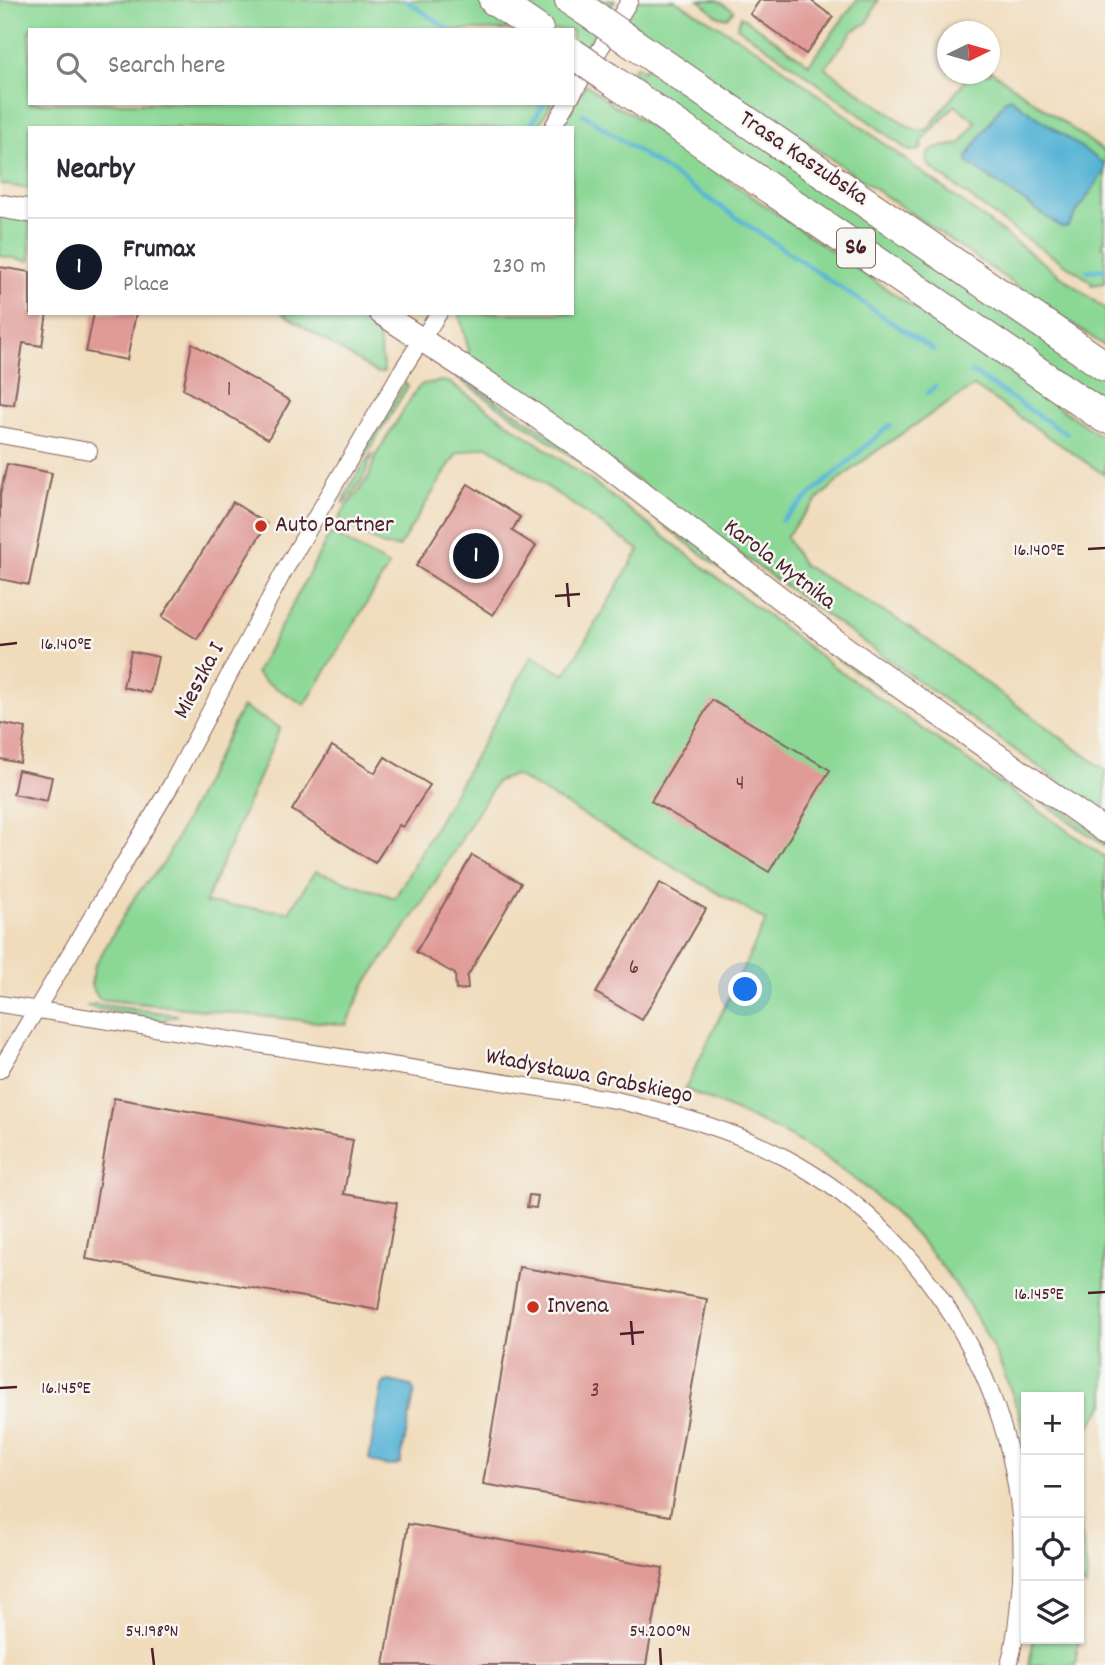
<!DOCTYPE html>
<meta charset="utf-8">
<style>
:root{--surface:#fff;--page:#f2f2f3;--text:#2b2b33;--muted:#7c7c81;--line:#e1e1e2;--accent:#111827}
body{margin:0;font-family:Dekko,sans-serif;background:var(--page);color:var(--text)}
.controls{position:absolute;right:21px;bottom:21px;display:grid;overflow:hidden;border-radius:0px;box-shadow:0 2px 5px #0004}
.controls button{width:63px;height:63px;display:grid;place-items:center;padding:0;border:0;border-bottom:2px solid var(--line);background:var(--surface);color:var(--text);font:35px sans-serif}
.compass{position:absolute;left:937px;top:21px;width:63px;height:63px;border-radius:50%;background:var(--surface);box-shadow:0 2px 5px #0004;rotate:85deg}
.you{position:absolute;left:746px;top:990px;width:24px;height:24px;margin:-18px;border:5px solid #fff;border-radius:50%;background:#1a73e8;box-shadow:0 0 0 10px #1a73e833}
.badge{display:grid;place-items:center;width:46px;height:46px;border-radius:50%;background:var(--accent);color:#fff;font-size:23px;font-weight:700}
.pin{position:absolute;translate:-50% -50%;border:4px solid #fff;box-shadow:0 2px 7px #0006}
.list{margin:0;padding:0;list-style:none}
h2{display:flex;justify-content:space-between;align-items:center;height:91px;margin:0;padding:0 28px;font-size:30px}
h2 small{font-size:23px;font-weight:400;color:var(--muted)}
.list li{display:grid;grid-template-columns:46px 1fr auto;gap:21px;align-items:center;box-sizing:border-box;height:98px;padding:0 28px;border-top:2px solid var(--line)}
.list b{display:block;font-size:26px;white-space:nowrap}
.list p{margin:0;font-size:23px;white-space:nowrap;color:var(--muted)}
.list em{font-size:23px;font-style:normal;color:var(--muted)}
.icon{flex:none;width:38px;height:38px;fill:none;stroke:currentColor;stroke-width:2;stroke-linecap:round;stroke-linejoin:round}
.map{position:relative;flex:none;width:1105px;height:1665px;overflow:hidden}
.search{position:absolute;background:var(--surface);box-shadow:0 2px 5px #0004;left:28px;top:28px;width:546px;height:77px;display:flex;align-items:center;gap:18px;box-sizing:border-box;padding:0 24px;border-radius:0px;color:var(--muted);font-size:26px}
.panel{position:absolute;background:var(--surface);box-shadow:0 2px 5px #0004;left:28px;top:126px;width:546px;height:189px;border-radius:0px}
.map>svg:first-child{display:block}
.green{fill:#8bd895;stroke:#6a7c60;stroke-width:2}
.water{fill:#57b4d5;stroke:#506a80;stroke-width:2}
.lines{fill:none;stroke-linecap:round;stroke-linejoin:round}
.stream{stroke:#57b4d5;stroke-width:4.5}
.building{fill:#e09b97}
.street-casing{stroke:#84615d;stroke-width:18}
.secondary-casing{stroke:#84615d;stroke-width:25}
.highway-casing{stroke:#84615d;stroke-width:32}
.street{stroke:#fff;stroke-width:16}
.secondary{stroke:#fff;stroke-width:23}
.highway{stroke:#fff;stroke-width:30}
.highway-bridge-casing{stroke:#84615d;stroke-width:32;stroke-linecap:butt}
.highway-bridge{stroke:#fff;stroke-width:30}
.ticks{fill:none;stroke:#4a1f2b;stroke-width:2.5}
.poi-dot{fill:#c8321e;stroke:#f6f6f2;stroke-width:2.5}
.labels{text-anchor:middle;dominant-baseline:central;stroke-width:5;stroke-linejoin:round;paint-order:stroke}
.number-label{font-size:21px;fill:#703e46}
.shield{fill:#f6f6f2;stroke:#7e6067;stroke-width:2}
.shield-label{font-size:23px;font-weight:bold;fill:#4a1f2b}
.street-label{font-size:24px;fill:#4a1f2b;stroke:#f6f6f2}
.poi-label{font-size:24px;fill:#4a1f2b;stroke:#f6f6f2;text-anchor:start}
.ticks-label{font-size:18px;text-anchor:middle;fill:#4a1f2b;stroke:#f6f6f2;stroke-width:5;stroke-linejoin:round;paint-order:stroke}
</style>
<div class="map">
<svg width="1105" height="1665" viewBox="0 0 1105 1665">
<rect width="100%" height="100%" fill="#f6f6f2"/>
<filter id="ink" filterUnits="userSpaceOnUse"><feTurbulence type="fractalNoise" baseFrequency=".0143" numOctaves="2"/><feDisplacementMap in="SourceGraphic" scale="14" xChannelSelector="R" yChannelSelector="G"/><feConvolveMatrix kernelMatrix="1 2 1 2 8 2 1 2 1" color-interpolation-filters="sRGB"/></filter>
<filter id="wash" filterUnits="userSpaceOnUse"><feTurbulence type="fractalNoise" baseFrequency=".00686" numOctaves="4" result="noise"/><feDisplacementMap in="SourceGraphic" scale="28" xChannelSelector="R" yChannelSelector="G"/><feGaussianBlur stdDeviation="1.57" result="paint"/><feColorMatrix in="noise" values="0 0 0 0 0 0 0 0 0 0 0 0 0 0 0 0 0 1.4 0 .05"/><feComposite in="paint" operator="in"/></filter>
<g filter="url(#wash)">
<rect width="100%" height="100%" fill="#f0dcbb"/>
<!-- green -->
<path class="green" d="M0,0h615l-43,71v-41h-542v73h522l-15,25h-507v61l-30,-5z
M637,0h38l85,51 345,258v37l-480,-328z
M699,0h18l17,11 -7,7c-13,0 -18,-12 -28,-18z
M857,0h21l-11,23 -14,8 -28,37 86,60 9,3 8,-2 42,-55h20v-4l115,82v88l-3,6 3,1v36l-14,2 1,-3 -73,-48 -89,-67 -4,-8 3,-7 6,-4 25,-4 16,-22 -21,-17 -36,39 3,3 -2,3 -11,1 -111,-82 -61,-42 4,-11 68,48z
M649,64l456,312v32l-471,-322 5,-9 -7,-5 4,-6 7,5z
M586,84l28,22 15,6 476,327v36l-131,-89c-65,44 -142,86 -188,151l17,28 107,62 195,143v44l-640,-456 4,-7 -10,-38h113v-185h-12z
M0,215l30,5v41l-30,-5z
M282,313h81l13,9 8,50 -7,1z
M456,374l95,62 554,404v6l-267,-187 -243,-187 -138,-94z
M442,381l8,2 139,96 244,187 272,191v547l-26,38v-45h-53v43c-32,-131 -121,-241 -239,-305 -33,-17 -69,-31 -102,-46l81,-168 -251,-146 -18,6 -79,129 -54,76 -18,39 -247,-26 -8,-14 4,-20 41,-70 28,-32 78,-156 38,21 -75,175 84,9 26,-41 80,27 137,-242 33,19 74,-125 -151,-104 -31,7 -58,94 -15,-1 -45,-27 7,-13 11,-12 12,-18 7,-21 40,-65 7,-6z
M405,382l3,4 -39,65 -15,16z
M373,453c-7,21 -15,36 -30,51 6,-20 16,-35 30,-51z
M330,534h4l55,32 -84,139 -41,-24 -8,-8z
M95,1004l83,11 -15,5 -67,-11 -8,-3z
M1079,1518l8,55 -1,14 -7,-6z
M1034,1639h45l-4,26h-46z"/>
<!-- water -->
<path class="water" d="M1010,98l95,66v6l-38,57h-6l-93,-64 -1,-6 37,-56z
M390,1381l21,5 4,4 -15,74c-10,4 -23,1 -31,-5l13,-73 3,-4z"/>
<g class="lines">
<!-- stream -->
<path class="stream" d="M405,0l45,30
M583,114l350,236
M529,128l15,-25
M1087,271l18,-2
M972,372l95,62
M928,393l7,-7
M782,520l108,-95"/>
</g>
<g id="blocks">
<!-- building -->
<path class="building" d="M760,0h50l23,17 -27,37 -56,-40z
M0,267l30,5v41h17l-5,33 -19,-3 -9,62 -14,-2z
M94,313h42l-9,47 -41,-8z
M192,343l98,58 -22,38 -85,-50z
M7,464l45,9 -23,112 -29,-6v-84z
M468,484l52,33 -8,14 24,15 -43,69 -77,-49z
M233,502l34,22 -70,115 -35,-22z
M131,651l27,6 -8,36 -27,-6z
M712,700l118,70 -61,102 -118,-71z
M0,723l26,5 -6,35 -20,-4z
M332,746l43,27 10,-16 45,28 -27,42 -4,-2 -24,38 -83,-53z
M18,770l34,7 -5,24 -34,-7z
M472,855l49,28 -54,94 1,12 -12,1 -1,-16 -39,-22z
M660,883l46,26 -64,111 -46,-27z
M114,1098l239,42 -9,54 53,9 -19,107 -292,-51z
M529,1195l9,1 -2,12 -9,-1z
M519,1267l188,32 -37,217 -187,-32z
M408,1524l255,44 -17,97h-262z"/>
</g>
</g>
<g filter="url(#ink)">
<use href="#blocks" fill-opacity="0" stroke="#84615d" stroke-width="2"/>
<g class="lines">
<!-- street casing -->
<g class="street-casing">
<path id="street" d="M572,95l58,-95
M552,128l15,-25
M0,435l89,16
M0,1004l616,96c59,14 117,30 170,58 158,85 253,267 233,444 -2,22 -4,42 -10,63
M0,1070l171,-285 112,-212 119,-203 37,-57"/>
</g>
<!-- secondary casing -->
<g class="secondary-casing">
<path id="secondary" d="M0,206l30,5
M381,313l119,78 102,71 243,186 260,183"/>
</g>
<!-- highway casing -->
<g class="highway-casing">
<path id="highway" d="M494,0l44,30
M570,0l27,18
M631,42l474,324
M607,77l498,341"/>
</g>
<!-- street -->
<use href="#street" class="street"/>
<!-- secondary -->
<use href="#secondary" class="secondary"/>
<!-- highway -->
<use href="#highway" class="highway"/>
<!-- highway-bridge casing -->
<g class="highway-bridge-casing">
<path id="highway-bridge" d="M597,18l34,24
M572,53l35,24"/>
</g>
<!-- highway-bridge -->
<use href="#highway-bridge" class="highway-bridge"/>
</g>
</g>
<!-- ticks -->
<path class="ticks" d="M1088,549l17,-1M567,583l2,24M555,596l25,-2M0,645l17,-2M1088,1293l17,-1M631,1321l2,24M620,1334l24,-2M0,1388l17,-1M152,1648l2,17M660,1648l1,17"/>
<!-- markers -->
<g class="poi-dot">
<circle cx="261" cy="526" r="7"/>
<circle cx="533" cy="1307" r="7"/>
</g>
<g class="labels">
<!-- number labels -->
<g class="number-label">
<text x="229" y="391">1</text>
<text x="740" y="785">4</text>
<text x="634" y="969">6</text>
<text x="595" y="1392">3</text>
</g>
<!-- shield labels -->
<rect class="shield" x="837" y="228.5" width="38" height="39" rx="5"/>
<g class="shield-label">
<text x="856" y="248">S6</text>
</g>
<!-- street labels -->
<g class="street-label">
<text transform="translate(803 159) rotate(34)">Trasa Kaszubska</text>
<text transform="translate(779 565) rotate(37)">Karola Mytnika</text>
<text transform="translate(200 681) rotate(-62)">Mieszka I</text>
<text transform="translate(589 1077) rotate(11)">Władysława Grabskiego</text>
</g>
<!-- poi labels -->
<g class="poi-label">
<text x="275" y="526">Auto Partner</text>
<text x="547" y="1307">Invena</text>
</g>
</g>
<g class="ticks-label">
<text x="1039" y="555">16.140°E</text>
<text x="66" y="649">16.140°E</text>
<text x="1039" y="1299">16.145°E</text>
<text x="66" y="1393">16.145°E</text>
<text x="152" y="1636">54.198°N</text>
<text x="660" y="1636">54.200°N</text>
</g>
</svg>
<div class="controls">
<button>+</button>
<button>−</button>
<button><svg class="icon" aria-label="locate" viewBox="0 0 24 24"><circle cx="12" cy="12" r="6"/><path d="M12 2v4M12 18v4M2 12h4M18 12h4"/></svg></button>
<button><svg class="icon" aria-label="layers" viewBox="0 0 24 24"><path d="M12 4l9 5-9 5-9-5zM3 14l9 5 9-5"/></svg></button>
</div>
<svg class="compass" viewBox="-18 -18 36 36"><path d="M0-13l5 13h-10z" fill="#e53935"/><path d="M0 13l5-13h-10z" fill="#7c7c81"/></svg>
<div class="you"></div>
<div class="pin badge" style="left:476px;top:556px">1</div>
<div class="search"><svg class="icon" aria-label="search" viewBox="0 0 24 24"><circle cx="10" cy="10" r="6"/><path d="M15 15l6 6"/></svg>Search here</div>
<section class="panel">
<h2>Nearby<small></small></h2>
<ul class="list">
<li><span class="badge">1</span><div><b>Frumax</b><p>Place</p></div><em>230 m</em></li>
</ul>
</section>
</div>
